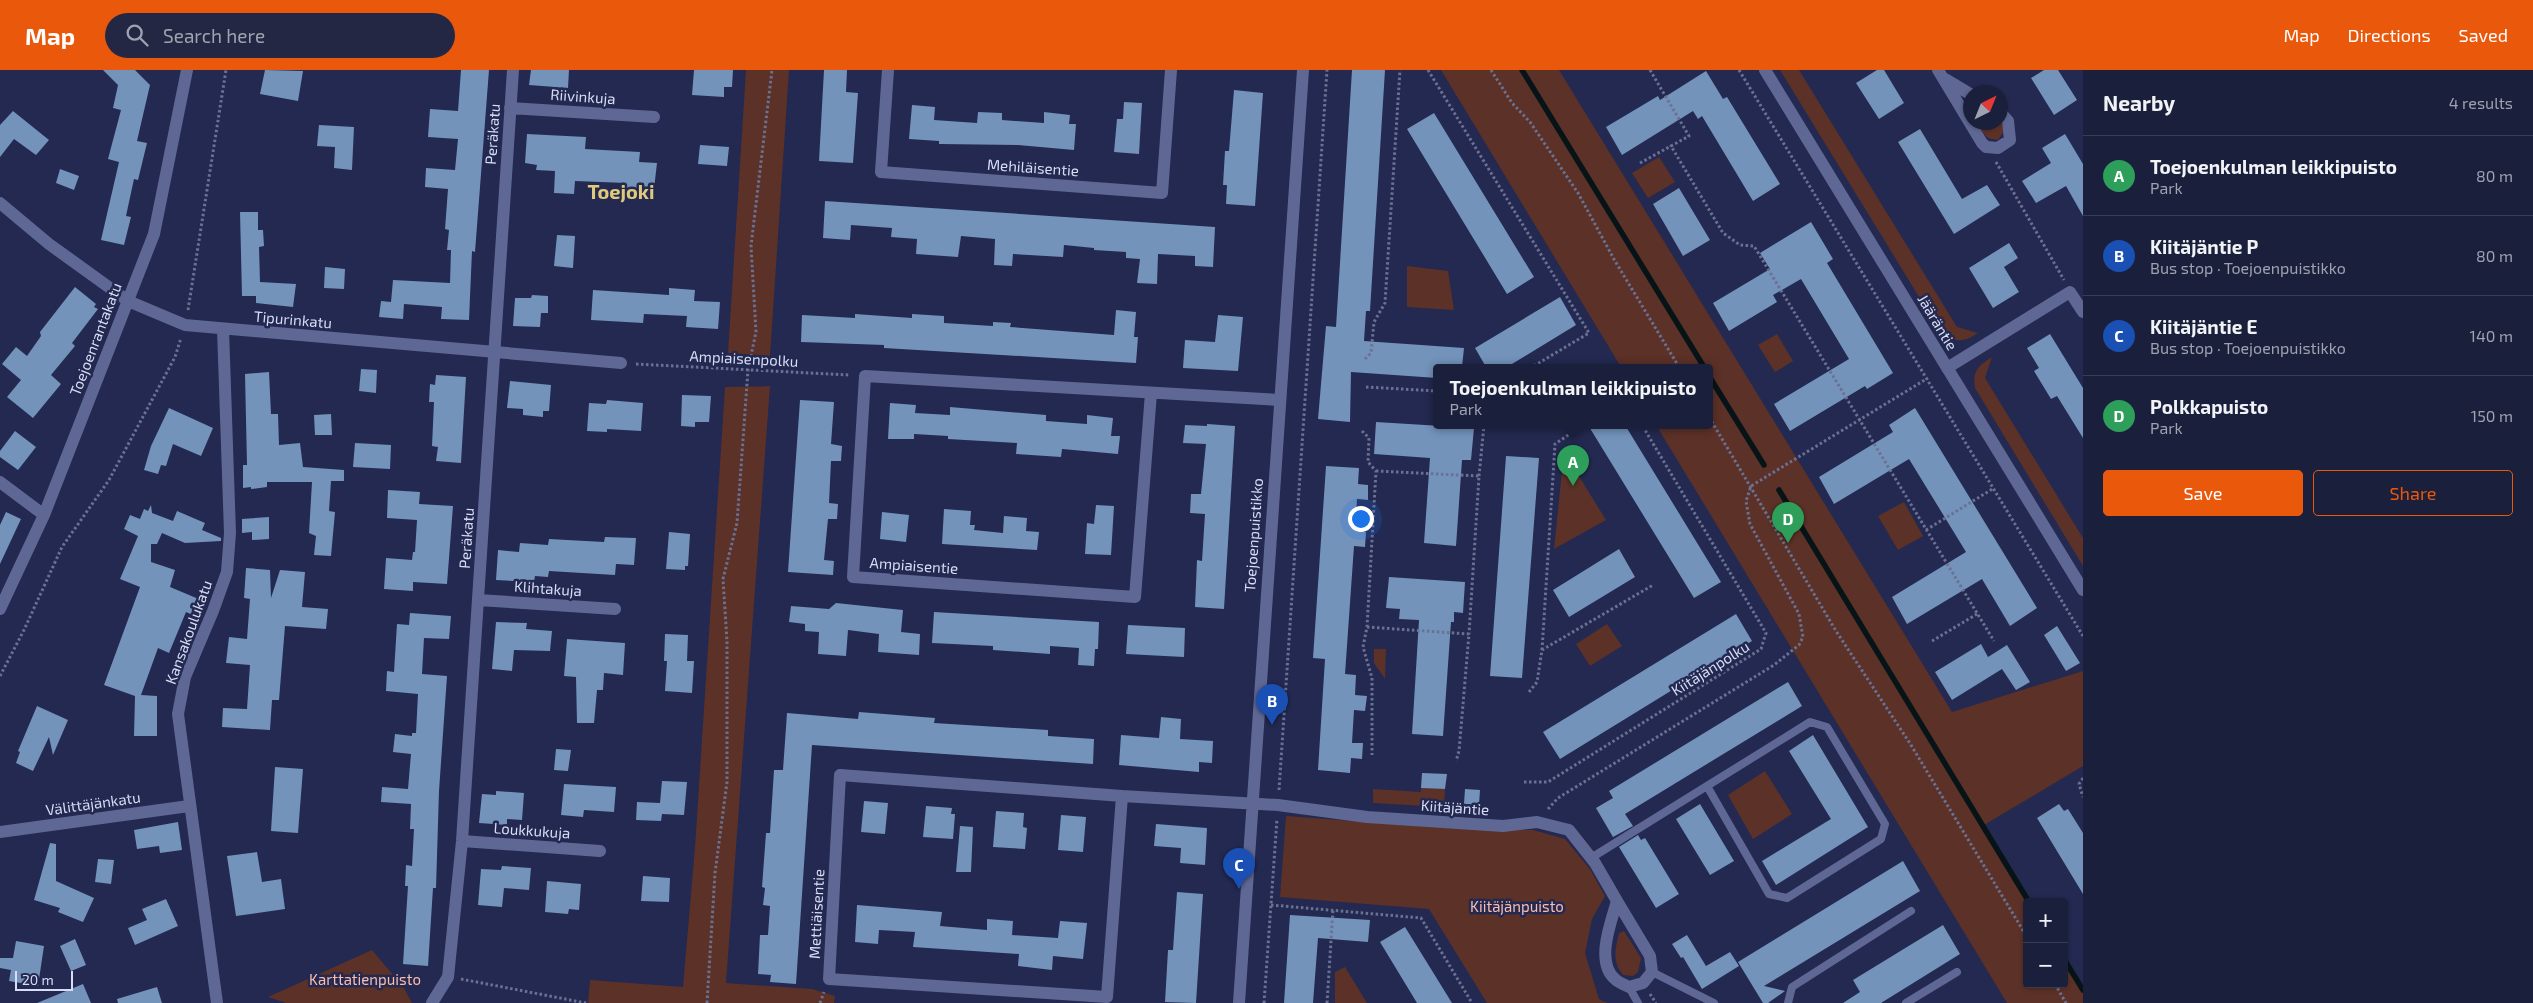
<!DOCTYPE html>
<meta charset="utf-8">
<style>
:root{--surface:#1a1f3c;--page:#232743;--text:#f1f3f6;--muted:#9fa2af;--line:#383d56;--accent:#ea580c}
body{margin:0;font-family:"Exo 2",sans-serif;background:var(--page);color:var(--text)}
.controls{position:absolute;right:15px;bottom:15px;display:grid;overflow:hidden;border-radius:5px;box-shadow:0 1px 4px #0004}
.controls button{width:45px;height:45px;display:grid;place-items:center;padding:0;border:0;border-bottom:1px solid var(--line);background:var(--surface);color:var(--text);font:25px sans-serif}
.compass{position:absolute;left:1963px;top:15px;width:45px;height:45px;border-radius:50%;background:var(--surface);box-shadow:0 1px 4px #0004;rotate:43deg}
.scale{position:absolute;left:15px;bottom:12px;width:58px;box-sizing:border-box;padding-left:5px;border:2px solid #d7ddf6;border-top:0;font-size:14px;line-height:18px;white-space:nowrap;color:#d7ddf6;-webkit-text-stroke:4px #232950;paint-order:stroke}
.you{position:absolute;left:1360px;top:448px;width:18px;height:18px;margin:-12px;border:4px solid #fff;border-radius:50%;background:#1a73e8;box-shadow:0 0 0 8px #1a73e833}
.badge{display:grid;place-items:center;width:32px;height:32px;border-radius:50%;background:var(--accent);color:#fff;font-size:16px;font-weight:700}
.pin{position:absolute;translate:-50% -41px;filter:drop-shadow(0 1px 2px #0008)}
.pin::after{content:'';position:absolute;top:26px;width:18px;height:15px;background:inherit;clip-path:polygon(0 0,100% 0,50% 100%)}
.popup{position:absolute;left:1433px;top:294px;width:280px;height:65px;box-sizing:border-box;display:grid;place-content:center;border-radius:5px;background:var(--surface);filter:drop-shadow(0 1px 4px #0005);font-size:16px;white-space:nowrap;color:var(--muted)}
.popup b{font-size:19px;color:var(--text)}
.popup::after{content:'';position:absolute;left:50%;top:100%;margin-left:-10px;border:10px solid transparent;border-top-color:var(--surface)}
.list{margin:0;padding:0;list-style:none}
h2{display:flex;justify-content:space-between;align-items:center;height:65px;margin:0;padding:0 20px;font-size:21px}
h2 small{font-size:16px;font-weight:400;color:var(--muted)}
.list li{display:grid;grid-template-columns:32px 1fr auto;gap:15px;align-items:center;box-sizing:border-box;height:80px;padding:0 20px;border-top:1px solid var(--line)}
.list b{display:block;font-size:19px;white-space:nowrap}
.list p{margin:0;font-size:16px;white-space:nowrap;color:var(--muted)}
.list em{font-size:16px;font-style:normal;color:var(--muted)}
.actions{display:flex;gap:10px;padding:15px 20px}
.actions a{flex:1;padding:11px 0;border:1px solid var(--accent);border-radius:5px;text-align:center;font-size:18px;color:var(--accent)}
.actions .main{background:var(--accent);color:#fff}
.icon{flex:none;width:28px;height:28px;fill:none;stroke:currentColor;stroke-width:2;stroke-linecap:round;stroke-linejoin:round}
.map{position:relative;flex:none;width:2083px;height:933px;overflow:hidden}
header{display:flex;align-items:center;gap:30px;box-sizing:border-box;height:70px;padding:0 25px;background:var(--accent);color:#fff}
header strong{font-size:24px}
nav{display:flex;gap:28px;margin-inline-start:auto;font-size:18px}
.search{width:350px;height:45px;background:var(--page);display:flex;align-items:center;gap:12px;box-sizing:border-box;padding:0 18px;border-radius:28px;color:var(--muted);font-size:19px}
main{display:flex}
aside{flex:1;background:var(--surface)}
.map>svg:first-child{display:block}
.green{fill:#5c3127}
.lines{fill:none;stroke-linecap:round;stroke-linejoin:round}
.stream{stroke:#071417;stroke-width:5.5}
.building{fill:#7393bb}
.path{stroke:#6b7192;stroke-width:3;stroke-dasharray:2.5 2.5;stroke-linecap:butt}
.lane{stroke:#5f6894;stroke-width:8}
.street{stroke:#5f6894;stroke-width:12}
.labels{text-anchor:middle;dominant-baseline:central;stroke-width:5;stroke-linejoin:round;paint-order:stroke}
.street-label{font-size:15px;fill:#d7ddf6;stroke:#232950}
.park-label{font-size:15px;fill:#fbbdad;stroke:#232950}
.district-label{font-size:20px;font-weight:bold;fill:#dec97c;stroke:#232950}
</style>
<header>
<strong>Map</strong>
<div class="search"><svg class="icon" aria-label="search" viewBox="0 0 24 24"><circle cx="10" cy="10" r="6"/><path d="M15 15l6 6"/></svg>Search here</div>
<nav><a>Map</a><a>Directions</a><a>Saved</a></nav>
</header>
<main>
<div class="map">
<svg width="2083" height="933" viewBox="0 0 2083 933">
<rect width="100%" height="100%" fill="#232950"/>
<!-- green -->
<path class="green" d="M746,0h43l-19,286 -42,-3z
M1441,0h118l393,642 131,-41v95l-99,59 46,77h-3v82h37v-24l19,31v12h-76l-351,-578h53v-58h-88z
M1780,0h19l158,257 21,6c-14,9 -20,9 -35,3z
M2001,51l3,10 -6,9 -10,-2 -14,-15z
M1659,87l16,25 -27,16 -16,-25z
M1407,196l41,5 6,39 -47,-3z
M1777,264l16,27 -18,11 -17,-27z
M1992,287l-7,21 98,160v28l-108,-178c-3,-17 3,-22 17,-31z
M770,316l-44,597 86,6 23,7 -1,7h-246l2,-23 93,7 12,-140 30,-460z
M1564,382l42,68 -52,29z
M1904,432l19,34 -25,14 -20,-34z
M1607,554l15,22 -32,20 -14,-22z
M1374,579h12l-1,30 -11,-16z
M1765,701l27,43 -39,25 -25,-44z
M1421,718l24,1 -1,18 -71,-4v-14l48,3z
M1286,746l146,11 101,3 32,9 25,30 15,27 -13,23 -7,34 14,46 8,4h-120l-58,-94 -149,-12z
M1624,861l17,27 -3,14 -5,4 -10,-1c-11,-14 -8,-25 -4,-42z
M372,880l32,38 8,15h-126l-18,-6z
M1345,897l22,36h-32v-31z"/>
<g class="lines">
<!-- stream -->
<path class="stream" d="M1522,0l182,297
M1709,306l55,89
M1779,420l250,412
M2064,889l19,31"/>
</g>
<!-- building -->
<path class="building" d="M103,0h32l15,15 -13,56 10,2 -9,37 -4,-1 -8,37 5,1 -7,28 -23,-5 18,-78 -11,-3 13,-49 -8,-2 5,-23z
M265,0l38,1 -5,30 -38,-7z
M461,0h28l-14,182 -3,-1 -3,69 -28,-1 1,-12 -38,-3 -1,15 -24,-2 2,-16 10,1 2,-22 57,3 1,-33h-4l2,-20 -4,-1 3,-40 -23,-2 1,-19 29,2 3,-31 -30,-2 2,-28 28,2z
M531,0h38l-1,18 -39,-3z
M694,0h39l-1,17h-8v10l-32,-2z
M824,0h23l-1,22 12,1 -5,70 -34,-2z
M1352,0h33l-15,241h-4l-2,30 100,7 -2,19h-25v11l-86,-6 -1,50 -32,-3 8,-93 10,1z
M1877,0h7l20,33 -25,16 -23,-36z
M2044,0h14l19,30 -23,15 -23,-37z
M1706,1l17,28 4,-2 53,87 -27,17 -51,-85 -4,3 -5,-8 -71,44 -16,-28 52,-31 2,4z
M1234,20l29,3 -8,113 -29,-2 1,-19h-4l2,-34h4z
M1124,32l18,1 -3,51 -25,-2 3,-33h6z
M912,35l23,2 -1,13 43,3 1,-11 24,1v7l42,3v-11l26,3 -1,9h7l-2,26 -56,-5 -79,-1v-3l-30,-2z
M13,41l36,29 -13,15 -22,-16 -14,18v-32z
M1434,43l100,164 -27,17 -100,-165z
M319,55l35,2 -2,43 -18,-2 1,-21 -18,-1z
M1920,59l42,70 25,-14 13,20 -46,29 -56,-92z
M527,64l59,3 -1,12 55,3 -1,10 18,1 -3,26 -29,-1 1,-5 -51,-2 -1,13 -20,-1 1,-22 -19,-1 1,-5 -12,-2z
M2065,64l18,30v52l-17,-30 -30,17 -14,-22 29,-18 -9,-15z
M700,75l29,2 -2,19 -29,-2z
M60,99l19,7 -5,14 -18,-7z
M1679,118l31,52 -27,16 -30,-52z
M825,131l390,26 -2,40 -18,-1v-10l-37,-2 -1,30 -20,-1 3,-24 -14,-1v-6l-32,-2v-2l-30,-3 -1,12 -50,-3 -1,12 -18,-1 1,-26 -34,-3 -3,21 -42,-3 1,-15 -26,-2 1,-9 -41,-3 -1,15 -27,-2z
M240,142h18v18h5l1,16 -5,1 1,35 36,2 -3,23 -37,-4v-7h-14z
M1811,152l22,37 -6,4 66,110 -26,16 -2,-3 -75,45 -16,-27 75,-45 -48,-80 -28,16 4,7 -48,29 -16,-28 57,-34 -10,-16z
M557,165l18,1 -2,32 -19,-2z
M2009,173l9,15 -14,9 15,25 -26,16 -24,-40z
M325,197l20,2 -1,20 -20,-1z
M75,217l21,17 -2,3 4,2 -26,34 3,3 -24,29 10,9 -28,34 -26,-21 14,-17 -19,-16 14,-17 11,9 14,-20 -1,-4z
M669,218l26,2 -1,11 26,1 -2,27 -32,-2 1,-11 -43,-2 -1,9 -52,-3 2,-30 76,5z
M532,225l16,1v17h-7l-1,14 -27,-1 2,-28h16z
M1560,227l16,28 -69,42h-21l-11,-19z
M1116,240l20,2 -2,25h4l-2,26 -252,-15v-3l-83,-3 1,-27 53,3v-4l57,4v-4l32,2v7l49,3v-4l18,1 -1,4 104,8z
M1218,245l25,2 -5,54 -55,-3 2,-28 30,2z
M2050,264l33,54v50l-26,-42 -6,3 -17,-28 5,-3 -12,-20z
M361,299l16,1 -1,23 -17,-2z
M269,302l2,42h7l1,31 21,-2 3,24 41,3v11h-13l-2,30 6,1 -4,44 -17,-1 2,-19 -7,-3 3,-51h-45v5l-16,2v-2l-8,1v-23h4l-2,-91z
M436,305l30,2 -5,86 -25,-2 2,-14 -6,-1 2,-44h-5l1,-18 5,1z
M510,311l41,4 -2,26h-6v6l-20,-2v-6l-16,-1z
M682,325l29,1 -2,26h-14v5l-14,-1z
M607,330l36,3 -2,28 -34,-2v3l-20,-1 2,-28 17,1z
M800,330l34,2 -3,42 11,2 -1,15h-10l-2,42 9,1 -1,15h-9l-4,41 10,1 -1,14 -45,-3z
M890,333l26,2 -1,8 35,2v-8l96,8v6l41,3v-9l26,3 -2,18h9l-2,18 -56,-5 -1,8 -45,-3 1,-11 -69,-4v-3l-34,-2v5h-26z
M169,338l44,20 -12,28 -28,-12 -7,22 -5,-1 -3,9 -14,-4 7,-24z
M1915,338l122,200 -27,18 -28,-47 -75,45 -15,-27 74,-45 -57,-93 -75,45 -15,-27 74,-45 -4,-7z
M331,344l1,21h-17l-1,-20z
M1376,352l98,6 -3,32h-9l-6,86 -32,-3 6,-85 -56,-4z
M1207,354l28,2 -11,183 -29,-2 2,-47 5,1 3,-47 -15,-1 1,-19h10l5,-50 -23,-1 2,-18 22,1z
M1588,355h37l96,157 -27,16z
M15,361l21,16 -18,23 -18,-13v-6z
M355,373l36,2 -1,24 -37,-2z
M1506,386l33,2 -17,220 -32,-2z
M1326,396l33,2 -1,16 10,1v15l-11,-1 -2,32 11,1 -1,15 -11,-1 -9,128 11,1 -1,20 12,1 -2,15 -11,-1 -2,33h11l-1,16 -11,-1 -1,15 -32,-3 7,-111 -12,-1z
M388,420l32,2 -1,12 34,2 -6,78 -34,-2v9l-29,-2 2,-31 26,2 1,-8h2l2,-32 -30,-2z
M151,435l1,8 21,8 4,-10 28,12 -3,7 19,8v3l-36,2 -23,-10 -5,11h-6v18l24,8 -5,17 31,13 -6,16 -9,-4 -17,41 -11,-5 -17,47 16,1v40h-23l1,-40 -31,-11 36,-98 -20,-8 18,-43 -14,-7 6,-14 10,4 4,-10 4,2z
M1096,435l18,1 -3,49 -26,-1 2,-31 7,1z
M944,439l27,2 -1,14h5l-1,5 29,3 1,-17 23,2 -1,13 13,1 -2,18 -95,-6z
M6,442l15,7 -21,45v-39z
M882,442l27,3 -3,27 -26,-3z
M269,447v22l-17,1v-8l-10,1v-14z
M669,462l21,2 -2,32h-3v4l-19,-1z
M605,467l31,1 -2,27 -18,-1 -1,11 -66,-4 -1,6 -13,-1 -1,6 -38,-2 2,-30 21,2 1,-9 28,2 1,-6 55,3z
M1619,479l16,28 -66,40 -16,-27z
M246,498l24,2 1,28 9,-28 25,2 -3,35 26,2 -2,20 -41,-3 -6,74h-7l-2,30 -48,-3 1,-19 24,1 3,-44 -24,-2 3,-26 18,2 3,-40 -6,-1z
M1389,507l76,5 -2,31 -9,-1v10h-3l-8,114 -31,-2 7,-114 -20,-1 1,-10 -14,-1z
M836,533l67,7 -2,22 19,2 -1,21 -41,-3 1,-18 -31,-4 -2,26 -28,-2 1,-22 -14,-1v-7l-16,-2 2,-16 38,3z
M934,542l165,10 -1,27h-3l-1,17 -16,-1 1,-17 -29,-2v8l-57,-4v-4l-61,-3z
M410,543l41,3 -2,23 -25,-1 -2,36 25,2 -8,115 -3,97h-3l-5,78 -25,-2 5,-78h-3l1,-21 6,1 2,-37h-4l1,-25 -30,-2 1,-15 26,2 3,-35 -18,-2 2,-18 17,2v-3h4l2,-39 -32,-3 1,-20 7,1 3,-48 12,1z
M1736,544l16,27 -192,118 -17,-27z
M496,552l31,1 -1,6 26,2 -2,20 -36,-1 -2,21 -20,-2z
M1128,555l57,3 -1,29 -58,-3z
M2057,556l23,37 -14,8 -22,-36z
M665,564l23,1 -1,26h7l-2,32 -27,-2 2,-30h-3z
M567,569l58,4 -2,32 -19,-2 -1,17h-6l-3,33h-17l-1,-46 -12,-1z
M1981,574l7,13 19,-12 23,37 -14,8 -14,-21 -50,31 -17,-28z
M1788,612l14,24 -177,108 8,12 -20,11 -17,-29 17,-10 -4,-7z
M37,636l31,14 -15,35 -4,-18 -16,34 -17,-8 4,-11 -2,-1z
M859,642l76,6 -1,5 114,7v6l46,3 -1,25 -281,-19 -16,239 -26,-2 1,-7 -13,-1 2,-39h8l2,-29 -7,-1 2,-17 -3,-1 4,-54h4l4,-63h9l4,-57 71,6z
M1161,647l20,2 -1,20 33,2 -1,22 -13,-1v10l-80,-7 2,-30 38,3z
M1813,665l55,92 -92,58 -14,-24 69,-42 -42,-68z
M556,679l15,1 -3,21 -14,-1z
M275,697l28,2 -5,64 -27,-2z
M1422,703l25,1 -2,15 -24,-1z
M662,711l25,1 -3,33 -22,-1 -1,7 -25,-1 1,-18 23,1z
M564,714l52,3 -2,25 -30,-2 -1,7 -22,-2z
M1465,719l15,1 -1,15 -15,-1z
M496,721l28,2 -2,27 -15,-1v6l-28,-2 3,-29 14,1z
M864,731l24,2 -3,31 -24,-2z
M1700,734l34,57 -24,14 -34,-56z
M2059,734l5,7 4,-2 15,24v61l-46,-76z
M926,736l26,2 -1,6h4l-2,25 -30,-2z
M996,741l28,2 -1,14 4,1 -2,21 -32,-2z
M1061,745l25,2 -3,35 -25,-2z
M178,752l4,28 -22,3 -1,-7 -22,3 -3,-19z
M1156,754l51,4 -2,37 -25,-2 1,-15 -27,-2z
M960,756l13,1 -2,45h-15z
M1638,765l3,5 4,-2 34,56 -23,14 -37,-61z
M50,773l6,1v37l38,17 -11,24 -25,-10 2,-4 -26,-8z
M257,782l5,30 19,-3 4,30 -49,7 -9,-60z
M98,789l16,1 -3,24 -16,-2z
M1903,791l17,30 -156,95 21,5 -17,12h-5l-25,-41z
M502,796l29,2 -2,22 -25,-2 -2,19 -24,-2 3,-36 20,1z
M643,806l27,2 -1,24 -28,-1z
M547,811l34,3 -2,26 -10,-1 -1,5 -23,-2z
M1177,822l26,2 -7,109 -31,-1 3,-52h5z
M166,829l12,27 -43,19 -7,-17 19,-8 -5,-11z
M857,835l85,7 -2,14 47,4v-11l26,2 -1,14 46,3 2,-17 27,2 -4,36 -30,-3 -1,14 -34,-4 1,-12 -106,-7 2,-15 -36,-2 -1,14 -23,-2z
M1290,845l80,5 -2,22 -50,-4 -5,65h-29z
M1943,855l17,29 -79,49h-38l17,-11 -7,-12z
M1405,857l47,76h-35l-37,-61z
M1687,865l19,31 24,-14 9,14 -37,23 -19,-32 -2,1 -9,-14z
M75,869l11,26 -15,6 -11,-25z
M16,871l28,5 -6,40 -29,-5 2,-11 -11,-2v-10h13z
M83,914l8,19h-54z
M157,917l5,16h-44l-1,-4z"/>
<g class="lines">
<!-- path -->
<path class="path" d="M1428,0l161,263 -57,34
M1491,0l21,33 18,19 48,71 37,68 64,106
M1650,0l39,66 -18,10 52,87 17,12 14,1 240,395
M1739,0l344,566
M1996,92l68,118
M1640,93l31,-17
M188,240l38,-240
M1365,289l6,-6 3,-31 11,-19 15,-233
M636,294l213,11
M1366,317l71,4
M1709,347l127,214 75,114 116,192
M1362,361l7,7 -1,24 8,9 -9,156 -4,20 9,31v77
M1376,401l103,5 -10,158
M1479,406l5,-51
M1926,460l68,-42
M1367,557l102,7 -10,117 -3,10
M1932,571l45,-27
M1542,580l13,-206 28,-19
M0,606l24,-46 38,-83 47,-67 66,-123 6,-19
M1529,622l8,-10 5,-32 111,-65
M2083,708l-4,6 4,13
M1524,712h24l213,-133 5,-16 -124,-208
M1279,720l48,-720
M1548,739l10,-11 216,-133 25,-20 4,-8 -4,-23 -49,-90 -4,-23 5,-15 177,-108
M1271,835l150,13 51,85
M461,909l125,24
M2055,914l11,19
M1650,924l6,9
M707,933l8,-130 12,-91v-141l-4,-62 14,-56 11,-153 8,-38 -5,-86 21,-176
M820,933l4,-11
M1264,933l13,-184
M1327,933l6,-93"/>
<!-- lane -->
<path class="lane" d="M1591,788l219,-136 17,5 58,97 -4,15 -94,59 -18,-4 -62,-108
M1652,902l62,31
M1629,917l9,16
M1788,933l4,-16 119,-76
M1906,933l51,-31"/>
<!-- street -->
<path class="street" d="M888,0l-7,102 281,21 9,-123
M1765,0l318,520
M1938,0l44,73 4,4 12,1 12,-8 -2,-19 -8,-9
M1945,9l25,15
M510,38l144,9
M0,133l49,41 79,57 57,24 436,38
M1947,298l123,-76 13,20
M1151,323l-16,204 -282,-20 12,-201 414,24
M0,412l44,33
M478,530l137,9
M0,539l44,-94 110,-281 33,-164
M1122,726l-282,-21 -11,204 278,18 15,-201 156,9 89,12 136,9 34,-4 32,8 26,33 22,38c-6,21 -22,61 -2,78 4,4 10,6 14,8l14,-4 9,-11 -2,-16 -33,-55
M0,762l189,-26
M462,771l138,10
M217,933l-39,-289 7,-37 28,-66 14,-39 3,-39 -7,-204
M432,933l16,-26 14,-136 51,-771
M1239,933l64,-933"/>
</g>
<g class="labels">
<!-- street labels -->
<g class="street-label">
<text transform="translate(583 26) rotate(4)">Riivinkuja</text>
<text transform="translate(492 64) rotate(-86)">Peräkatu</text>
<text transform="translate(1033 97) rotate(4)">Mehiläisentie</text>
<text transform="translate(293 249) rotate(5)">Tipurinkatu</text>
<text transform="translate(1938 252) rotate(59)">Jääräntie</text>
<text transform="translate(95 269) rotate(-69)">Toejoenrantakatu</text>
<text transform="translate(744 288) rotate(3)">Ampiaisenpolku</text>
<text transform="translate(1253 465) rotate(-86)">Toejoenpuistikko</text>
<text transform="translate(466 468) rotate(-86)">Peräkatu</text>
<text transform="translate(914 495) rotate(4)">Ampiaisentie</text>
<text transform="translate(548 518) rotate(4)">Klihtakuja</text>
<text transform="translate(188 562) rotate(-70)">Kansakoulukatu</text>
<text transform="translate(1710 598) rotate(-32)">Kiitäjänpolku</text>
<text transform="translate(93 733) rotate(-8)">Välittäjänkatu</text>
<text transform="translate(1455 737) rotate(4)">Kiitäjäntie</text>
<text transform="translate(532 760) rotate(4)">Loukkukuja</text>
<text transform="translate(816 844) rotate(-87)">Mettiäisentie</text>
</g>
<!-- park labels -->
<g class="park-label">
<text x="1517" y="836">Kiitäjänpuisto</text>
<text x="365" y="909">Karttatienpuisto</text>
</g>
<!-- district labels -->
<g class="district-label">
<text x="621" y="121">Toejoki</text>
</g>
</g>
</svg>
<div class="controls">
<button>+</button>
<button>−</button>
</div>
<svg class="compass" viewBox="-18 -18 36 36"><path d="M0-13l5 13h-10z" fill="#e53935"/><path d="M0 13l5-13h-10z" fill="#9fa2af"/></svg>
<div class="scale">20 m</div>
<div class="you"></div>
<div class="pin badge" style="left:1573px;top:416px;background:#2e9e5b">A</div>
<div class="popup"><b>Toejoenkulman leikkipuisto</b>Park</div>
<div class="pin badge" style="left:1272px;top:655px;background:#1a4fb4">B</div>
<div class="pin badge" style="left:1239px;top:819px;background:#1a4fb4">C</div>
<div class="pin badge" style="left:1788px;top:473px;background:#2e9e5b">D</div>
</div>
<aside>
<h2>Nearby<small>4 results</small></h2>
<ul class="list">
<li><span class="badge" style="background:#2e9e5b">A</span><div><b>Toejoenkulman leikkipuisto</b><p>Park</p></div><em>80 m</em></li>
<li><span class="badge" style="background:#1a4fb4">B</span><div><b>Kiitäjäntie P</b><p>Bus stop · Toejoenpuistikko</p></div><em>80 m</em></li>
<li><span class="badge" style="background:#1a4fb4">C</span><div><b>Kiitäjäntie E</b><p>Bus stop · Toejoenpuistikko</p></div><em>140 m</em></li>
<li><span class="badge" style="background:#2e9e5b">D</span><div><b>Polkkapuisto</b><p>Park</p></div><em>150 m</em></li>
</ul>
<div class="actions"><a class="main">Save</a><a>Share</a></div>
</aside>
</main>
